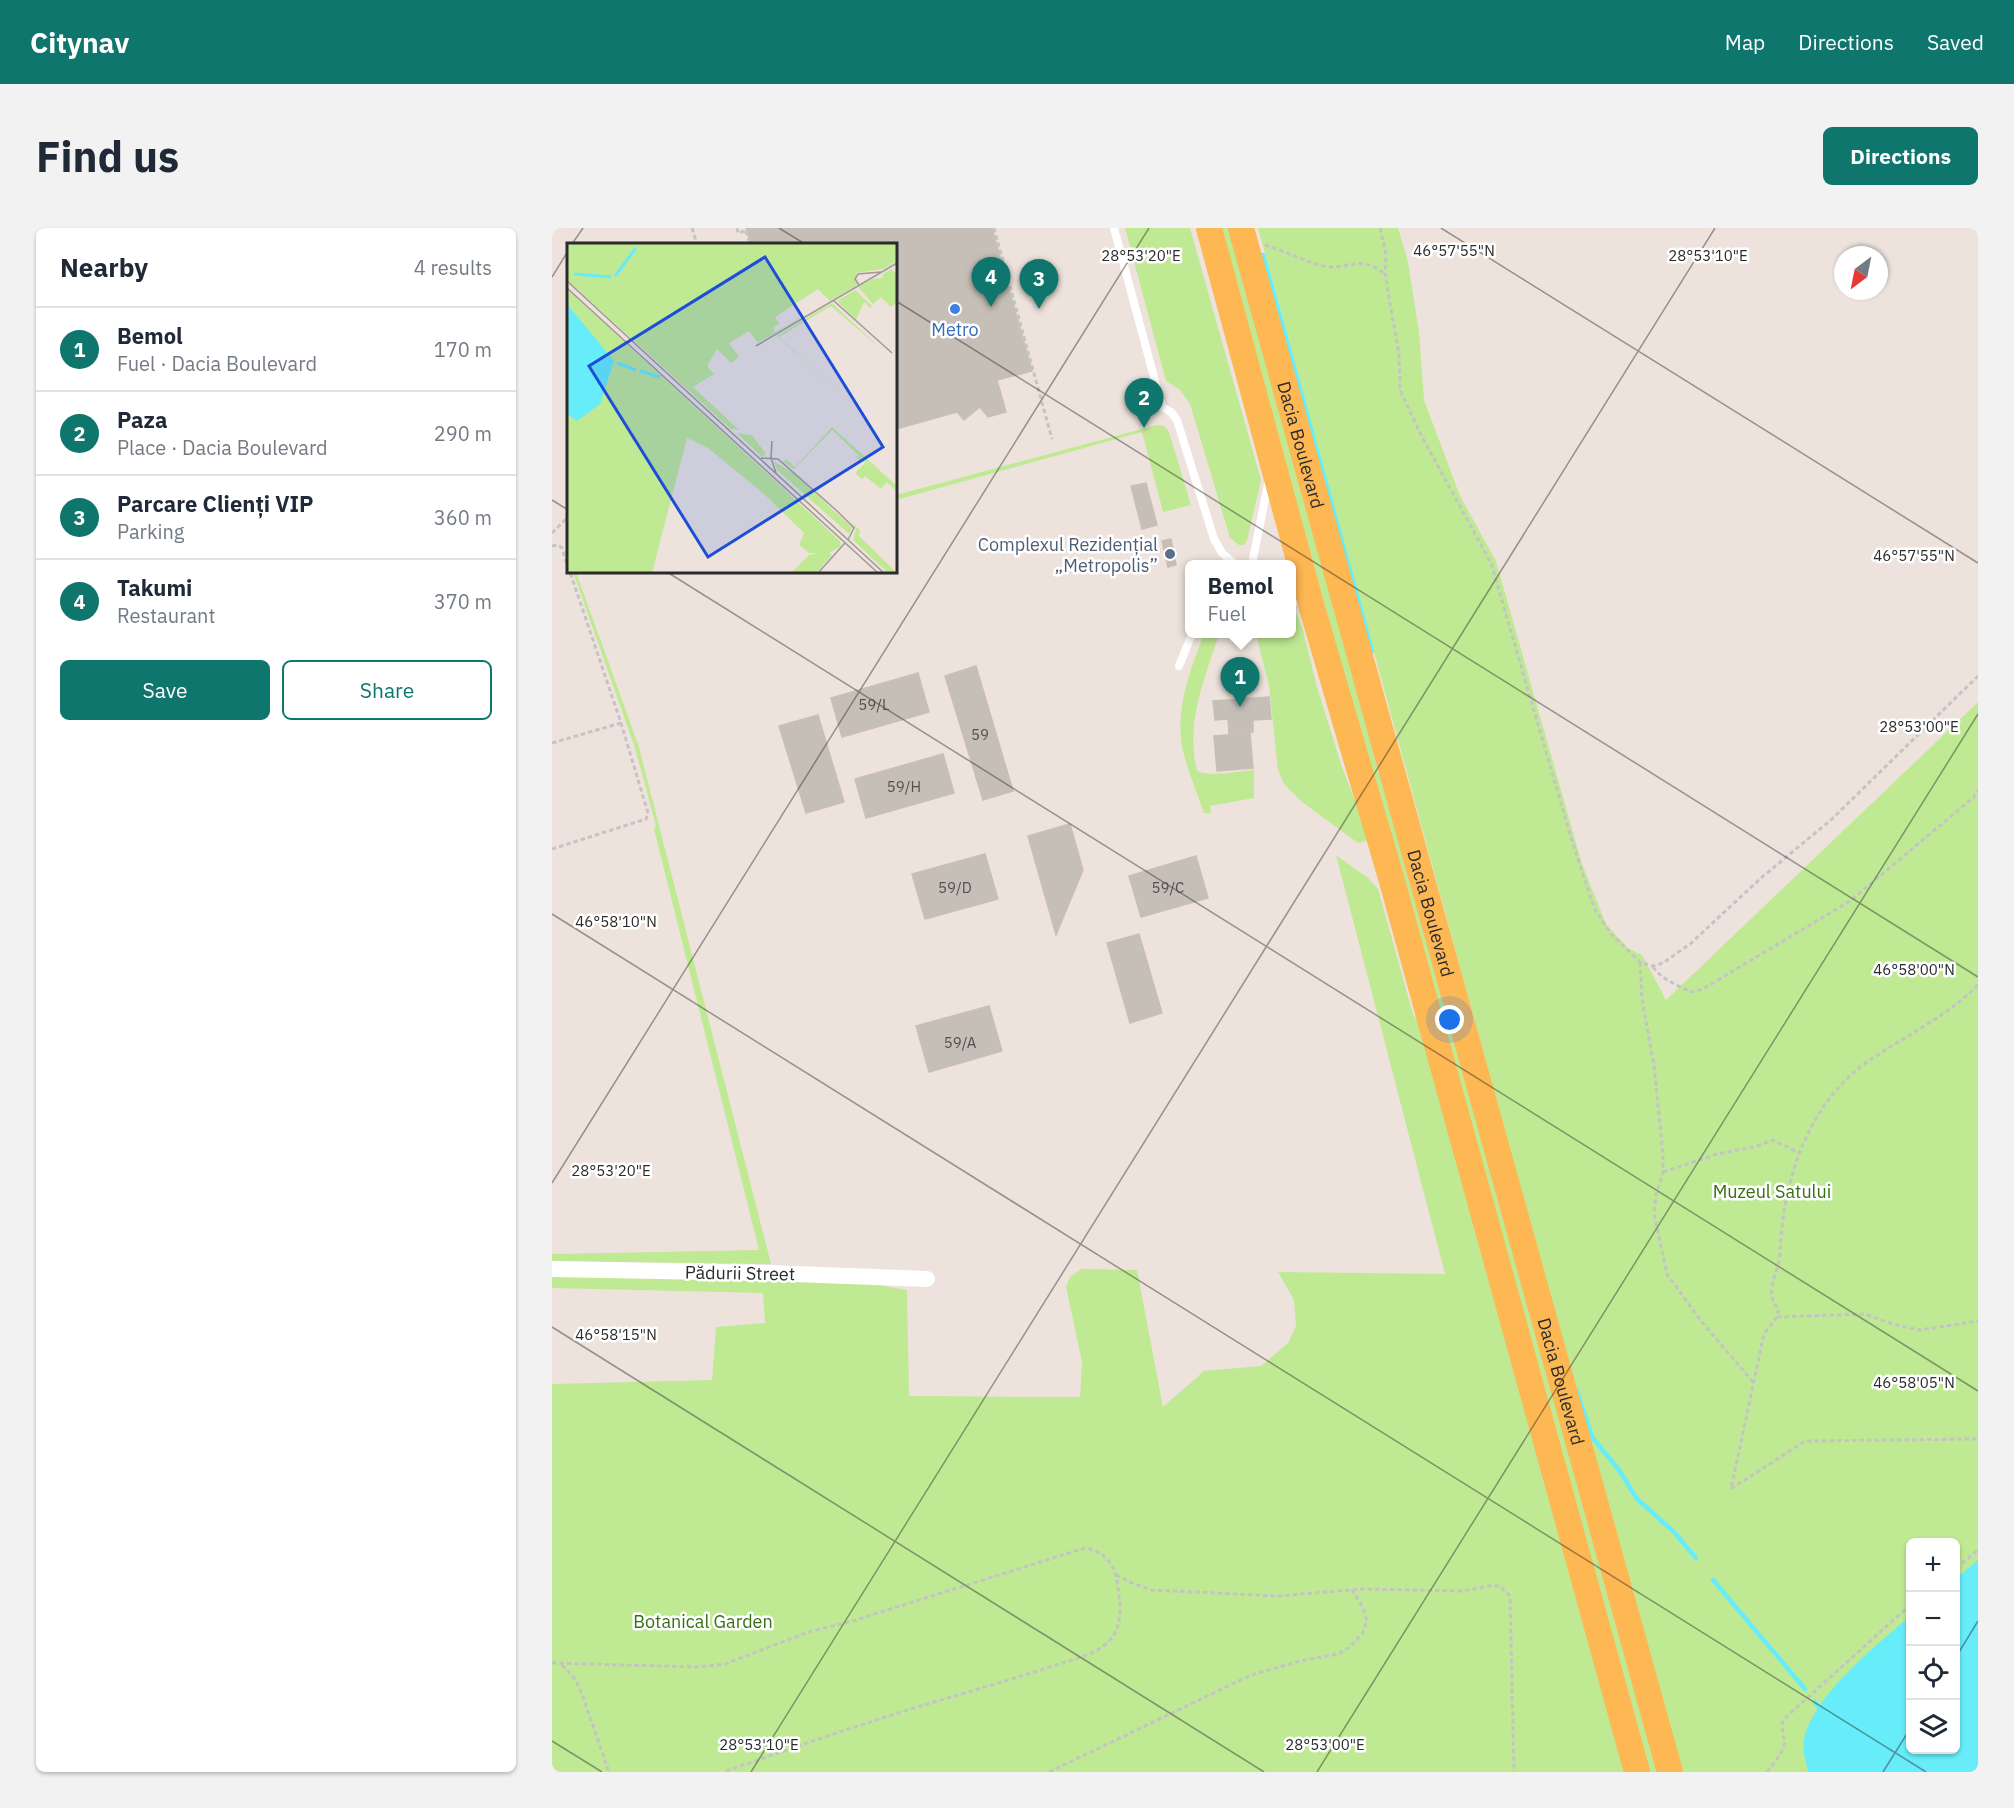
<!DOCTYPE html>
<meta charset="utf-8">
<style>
:root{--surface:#fff;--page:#f2f2f3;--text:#1f2937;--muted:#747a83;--line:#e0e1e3;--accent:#0f766e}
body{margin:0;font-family:"IBM Plex Sans",sans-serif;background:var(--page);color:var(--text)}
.controls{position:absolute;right:18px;bottom:18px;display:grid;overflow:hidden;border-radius:9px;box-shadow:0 2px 4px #0004}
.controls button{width:54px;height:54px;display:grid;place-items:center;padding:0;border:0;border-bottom:2px solid var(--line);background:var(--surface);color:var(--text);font:30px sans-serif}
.compass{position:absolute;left:1282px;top:18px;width:54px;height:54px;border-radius:50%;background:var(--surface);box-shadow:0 2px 4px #0004;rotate:212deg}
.you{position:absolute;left:898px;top:792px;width:21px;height:21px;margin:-15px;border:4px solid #fff;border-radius:50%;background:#1a73e8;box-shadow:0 0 0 9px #1a73e833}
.badge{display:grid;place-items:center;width:39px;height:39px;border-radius:50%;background:var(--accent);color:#fff;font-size:20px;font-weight:700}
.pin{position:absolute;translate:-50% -50px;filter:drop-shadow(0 2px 3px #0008)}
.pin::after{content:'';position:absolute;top:32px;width:21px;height:18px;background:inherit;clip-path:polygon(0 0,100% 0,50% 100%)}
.popup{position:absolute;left:633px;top:332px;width:111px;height:78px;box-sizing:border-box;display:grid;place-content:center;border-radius:9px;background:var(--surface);filter:drop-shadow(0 2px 4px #0005);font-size:20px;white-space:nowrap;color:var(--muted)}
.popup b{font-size:22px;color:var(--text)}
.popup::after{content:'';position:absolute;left:50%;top:100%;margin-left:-12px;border:12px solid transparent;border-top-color:var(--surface)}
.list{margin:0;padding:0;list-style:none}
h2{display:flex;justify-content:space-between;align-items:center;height:78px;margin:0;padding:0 24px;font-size:26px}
h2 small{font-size:20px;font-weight:400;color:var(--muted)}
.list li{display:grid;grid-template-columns:39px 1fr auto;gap:18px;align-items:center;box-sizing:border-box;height:84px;padding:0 24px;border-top:2px solid var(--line)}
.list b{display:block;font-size:22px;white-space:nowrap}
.list p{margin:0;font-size:20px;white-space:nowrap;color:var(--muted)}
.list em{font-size:20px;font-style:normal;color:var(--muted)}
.actions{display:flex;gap:12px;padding:18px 24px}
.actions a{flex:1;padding:14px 0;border:2px solid var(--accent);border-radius:9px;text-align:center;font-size:21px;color:var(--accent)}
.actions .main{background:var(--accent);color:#fff}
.icon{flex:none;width:33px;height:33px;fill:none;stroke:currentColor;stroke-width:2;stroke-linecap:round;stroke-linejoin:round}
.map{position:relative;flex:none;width:1426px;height:1544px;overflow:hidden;border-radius:9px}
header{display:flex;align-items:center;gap:36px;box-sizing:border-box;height:84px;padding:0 30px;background:var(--accent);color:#fff}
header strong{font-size:28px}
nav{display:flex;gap:33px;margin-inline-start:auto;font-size:21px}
.intro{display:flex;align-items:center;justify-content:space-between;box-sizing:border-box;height:144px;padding:0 36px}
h1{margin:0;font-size:42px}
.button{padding:15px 27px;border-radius:9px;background:var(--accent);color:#fff;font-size:21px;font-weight:700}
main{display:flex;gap:36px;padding:0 36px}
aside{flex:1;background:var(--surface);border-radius:9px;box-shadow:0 2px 4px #0004}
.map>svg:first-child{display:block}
.green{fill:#c0e994;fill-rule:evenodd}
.water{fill:#67ecf9}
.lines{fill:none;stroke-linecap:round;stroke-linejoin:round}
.stream{stroke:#67ecf9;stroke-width:4.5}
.building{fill:#c6bfb8;stroke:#cabfb6;stroke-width:1.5}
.path{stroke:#c4c4c4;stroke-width:3;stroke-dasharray:4.5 3;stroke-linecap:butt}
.service{stroke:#fff;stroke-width:8}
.minor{stroke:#fff;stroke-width:16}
.primary{stroke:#fdb753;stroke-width:26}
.ticks{fill:none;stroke:#2b2b2b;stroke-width:1.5;stroke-opacity:0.45}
.shop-dot{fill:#3f7fe0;stroke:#fff;stroke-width:2}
.service-dot{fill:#5c6f8a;stroke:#fff;stroke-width:2}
.labels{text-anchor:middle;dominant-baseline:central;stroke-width:5;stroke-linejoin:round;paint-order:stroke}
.number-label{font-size:15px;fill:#52504e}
.shop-label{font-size:18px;fill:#366cbe;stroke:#fff}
.street-label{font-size:18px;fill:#2b2b2b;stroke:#fff}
.service-label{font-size:18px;fill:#4e5e75;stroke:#fff;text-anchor:end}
.park-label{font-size:18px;fill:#377014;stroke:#fff}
.inset-river{fill:none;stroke:#67ecf9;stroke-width:3}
.inset-road{fill:none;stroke:#a09995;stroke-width:1.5}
.view{fill:#1d4ed8;fill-opacity:0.15;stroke:#1d4ed8;stroke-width:3}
.inset-edge{fill:none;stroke:#2b2b2b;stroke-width:3}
.ticks-label{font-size:15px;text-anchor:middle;fill:#2b2b2b;stroke:#fff;stroke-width:5;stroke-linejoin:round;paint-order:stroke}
</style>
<header>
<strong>Citynav</strong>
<nav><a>Map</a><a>Directions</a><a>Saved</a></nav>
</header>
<div class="intro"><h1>Find us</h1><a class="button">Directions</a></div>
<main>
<aside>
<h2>Nearby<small>4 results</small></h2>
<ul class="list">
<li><span class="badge">1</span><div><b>Bemol</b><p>Fuel · Dacia Boulevard</p></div><em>170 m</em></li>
<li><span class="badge">2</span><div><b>Paza</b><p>Place · Dacia Boulevard</p></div><em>290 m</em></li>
<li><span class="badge">3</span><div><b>Parcare Clienți VIP</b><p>Parking</p></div><em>360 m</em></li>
<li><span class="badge">4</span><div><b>Takumi</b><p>Restaurant</p></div><em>370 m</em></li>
</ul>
<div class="actions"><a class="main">Save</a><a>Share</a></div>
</aside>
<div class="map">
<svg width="1426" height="1544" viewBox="0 0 1426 1544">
<rect width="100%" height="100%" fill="#eee3dc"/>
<!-- green -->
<path class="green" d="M573,0h65l71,252 -14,61 -3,4h-5l-9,-7 -40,-134 -10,-14 -14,-9z
M668,0h8l429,1544h-9z
M706,0h140l10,34 11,70 5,68 36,96 36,65 86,303 24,60 22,24 14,7 24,45 312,-298v1070h-298zM1358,1314h46v208h-46z
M605,197l7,1 5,6 22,73 -28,7 -21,-80 -246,68v-5z
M21,344h3l63,175 132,517 -219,-3v-7l207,-4 -105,-421 2,-3 -21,-78z
M739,382l5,3 6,13 15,61 25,80 27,71 -3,3 -8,2 -56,-41 -18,-18 -6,-14 -9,-84 -13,-52h35z
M652,406h15c-14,44 -34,89 -22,137 13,6 42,0 57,-1v28l-44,8 1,7h-7c-7,-21 -16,-41 -21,-62 -9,-41 7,-80 21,-117z
M784,627l32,23 10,11 35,125 6,9 209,749h-1076v-388l160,-4 4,-53 49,-4 -2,-30 -211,-5v-13l299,5 56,10 2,106 171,1 2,-35 -16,-75 4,-10 11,-8 56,1 26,137 41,-36 57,-5 27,-23 8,-17 -2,-26 -16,-28 167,2z"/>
<!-- water -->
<path class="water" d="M1426,1332v212h-170c-2,-10 -6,-23 -4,-33 11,-46 72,-93 106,-123v134h46v-172z"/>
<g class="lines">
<!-- stream -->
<path class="stream" d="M711,27l109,396
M1025,1163l15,46 27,33 18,29 36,32 23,27
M1161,1352l92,109
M1263,1474l4,5"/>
</g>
<!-- building -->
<path class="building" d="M194,0h246l40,143 -35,9 9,32 -18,5 -8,-10 -16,13 -7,-8 -61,17v-185h-145z
M594,255l11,42 -15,4 -11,-43z
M619,311l5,26 -8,2 -6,-26z
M424,438l37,125 -30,9 -38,-124z
M366,445l11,39 -87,25 -11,-39z
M717,469l2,22 -18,1v12l-24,2 -1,-15 -13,1 -2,-19z
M266,487l26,87 -38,11 -27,-87z
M698,505l3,35 -36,3 -3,-35z
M391,526l11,39 -88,25 -11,-39z
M518,596l13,46 -27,65 -28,-99z
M433,626l13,45 -73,20 -13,-45z
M644,628l12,42 -67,19 -12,-41z
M587,706l23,79 -32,10 -23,-80z
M437,778l13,45 -73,21 -13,-46z"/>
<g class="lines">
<!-- path -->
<path class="path" d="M140,0l5,16
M185,0l1,5 8,-2
M442,0l58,211
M828,0l6,27 -1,19 14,81 1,35 22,47 69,126 79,271 24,74 17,26 29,28 13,4 10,-3 27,-19 71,-66 71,-59 146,-143
M194,3l4,13
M713,17c20,6 38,16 58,21 25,5 35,-13 62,8
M0,305l16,-16
M0,318l6,-1 4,3 6,20
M0,515l69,-20
M0,621l94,-30 2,-6 -27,-90 -51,-151
M1088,734l2,37 12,67 9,89v17l-7,23 -2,18 13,61 34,47 52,61
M1101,739c9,13 26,19 39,25l11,-3 147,-88 124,-104 4,-7
M1426,757c-31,31 -69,49 -105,73 -65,42 -90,122 -93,195 -1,20 -18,40 -1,56l-2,8 -13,17 -33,155 74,-48 173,-2
M1111,944l54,-18 37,-7 19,-7 26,13
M1225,1089l87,-3 32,11 24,5 58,-9
M1404,1340l22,-18
M564,1347l18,9 18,6 127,6 83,-7 100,2 27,-5h11l10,10 4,176
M0,1435l145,4 28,-3 83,-32 41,-10 236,-74c17,2 29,15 32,32 3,24 9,50 -15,67 -13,9 -31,13 -46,18 -40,13 -81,25 -122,37 -71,21 -141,46 -211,70
M10,1437l13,14 7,15 27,78
M497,1544l202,-97 49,-14 38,-7 12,-7 12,-13 5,-13 -4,-13 -11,-18
M1215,1544c6,-8 14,-17 17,-26 2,-9 -4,-17 -1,-26l127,-115"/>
<!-- service -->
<path class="service" d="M562,0l48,179 9,5 6,8 37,119 8,14 13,11
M700,336l17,-85
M739,369l15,8
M627,438l13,-32"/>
<!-- minor -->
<path class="minor" d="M0,1041l216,4 159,6"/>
<!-- primary -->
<g class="primary">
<path d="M657,0l103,380 80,273 245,891"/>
<path id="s1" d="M689,0l429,1544"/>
</g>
</g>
<!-- ticks -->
<path class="ticks" d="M227,0l26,16M889,0l537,335M20,16l11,-16M0,49l16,-26M344,73l1082,676M0,272l16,10M115,344l1311,819M0,686l1374,858M0,955l597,-955M0,1099l712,445M1404,1429l22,-36M0,1513l50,31M199,1544l964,-1544M765,1544l661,-1058M1331,1544l27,-43"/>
<!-- markers -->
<circle class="shop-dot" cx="403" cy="81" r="6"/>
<circle class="service-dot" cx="618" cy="326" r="6"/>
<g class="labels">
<!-- number labels -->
<g class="number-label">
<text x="322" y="476">59/L</text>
<text x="428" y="506">59</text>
<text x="352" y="558">59/H</text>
<text x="403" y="659">59/D</text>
<text x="616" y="659">59/C</text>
<text x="408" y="814">59/A</text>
</g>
<!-- shop labels -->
<g class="shop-label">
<text x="403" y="101">Metro</text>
</g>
<!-- street labels -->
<g class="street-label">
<text stroke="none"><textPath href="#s1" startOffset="225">Dacia Boulevard</textPath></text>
<text stroke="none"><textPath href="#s1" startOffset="711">Dacia Boulevard</textPath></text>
<text transform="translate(188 1045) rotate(1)">Pădurii Street</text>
<text stroke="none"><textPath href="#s1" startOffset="1197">Dacia Boulevard</textPath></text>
</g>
<!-- service labels -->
<g class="service-label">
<text x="606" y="316">Complexul Rezidențial<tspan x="606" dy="21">„Metropolis”</tspan></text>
</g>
<!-- park labels -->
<g class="park-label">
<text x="1220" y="963">Muzeul Satului</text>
<text x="151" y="1393">Botanical Garden</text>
</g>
</g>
<!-- overview -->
<g transform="translate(15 15)">
<rect width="330" height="330" fill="#eee3dc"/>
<path d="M0,0h330v18l-14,8 -27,4 1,12 -27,16 -12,-12 -43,28 4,7 -6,4 2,4 54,-30 -71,41 -9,-12 -20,12 10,14 -8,6 -14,-14 -10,17 7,8 -21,13 46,43 -8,-1 -164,-149zM324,26l6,5v28l-6,5 -10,-10 -8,7 -15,-17 14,-8 11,-1 -1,-3zM0,46l273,252 1,5 -12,7 3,2 -16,18h-25l18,-18 10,-2h-10l-10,-8 5,-12 -41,-40 -55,-45 -21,-10 -35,135h-85zM288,47l17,16 -2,2 -6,-6 -8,18 -19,-19zM265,60l51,48 -52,-45 -52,31 80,73 -82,-74zM265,184l65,59 -2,4 -63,-60 -38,39 -11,-7 3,-3 9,8zM170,190l15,2 14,19 -4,3zM291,213l29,26 -6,7 -16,-13 -3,3 -7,-6 10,-10 -10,-6zM207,218l22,14 56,53 -3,6 -72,-64zM281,277l12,10 -1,6 38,37h-9l-35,-33 3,-11z" fill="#c0e994"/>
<path d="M0,61l47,57 -14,43 -23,17 -10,-7z" fill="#67ecf9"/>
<path class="inset-river" d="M7,31l37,3M48,33l21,-28M50,120l19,7M73,128l20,6"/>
<path class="inset-road" d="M0,38l317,292M292,42l-4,-6 3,-5 23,-2M0,45l311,285M267,58l58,52M189,103l141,-83M205,198l-1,17 5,15M194,215l17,1 58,51 18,18 -6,12M251,330l27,-30"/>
<path class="view" d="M198,14l118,190 -175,110 -119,-191z"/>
<rect width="330" height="330" class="inset-edge"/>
</g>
<g class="ticks-label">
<text x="902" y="28">46°57'55"N</text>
<text x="589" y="33">28°53'20"E</text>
<text x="1156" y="33">28°53'10"E</text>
<text x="1362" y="333">46°57'55"N</text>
<text x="1367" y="504">28°53'00"E</text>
<text x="64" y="699">46°58'10"N</text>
<text x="1362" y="747">46°58'00"N</text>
<text x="59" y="948">28°53'20"E</text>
<text x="64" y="1112">46°58'15"N</text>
<text x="1362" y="1160">46°58'05"N</text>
<text x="207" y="1522">28°53'10"E</text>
<text x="773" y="1522">28°53'00"E</text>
</g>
</svg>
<div class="controls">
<button>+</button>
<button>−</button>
<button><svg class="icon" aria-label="locate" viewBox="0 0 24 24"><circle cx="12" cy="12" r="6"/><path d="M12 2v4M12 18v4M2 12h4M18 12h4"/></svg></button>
<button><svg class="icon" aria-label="layers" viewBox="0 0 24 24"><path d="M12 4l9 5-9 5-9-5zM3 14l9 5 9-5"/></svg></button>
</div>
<svg class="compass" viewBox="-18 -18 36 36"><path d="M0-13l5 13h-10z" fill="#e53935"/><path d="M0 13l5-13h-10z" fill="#747a83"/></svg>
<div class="you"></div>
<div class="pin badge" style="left:688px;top:479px">1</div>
<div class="popup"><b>Bemol</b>Fuel</div>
<div class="pin badge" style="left:592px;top:200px">2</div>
<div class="pin badge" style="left:487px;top:81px">3</div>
<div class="pin badge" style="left:439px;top:79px">4</div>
</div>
</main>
